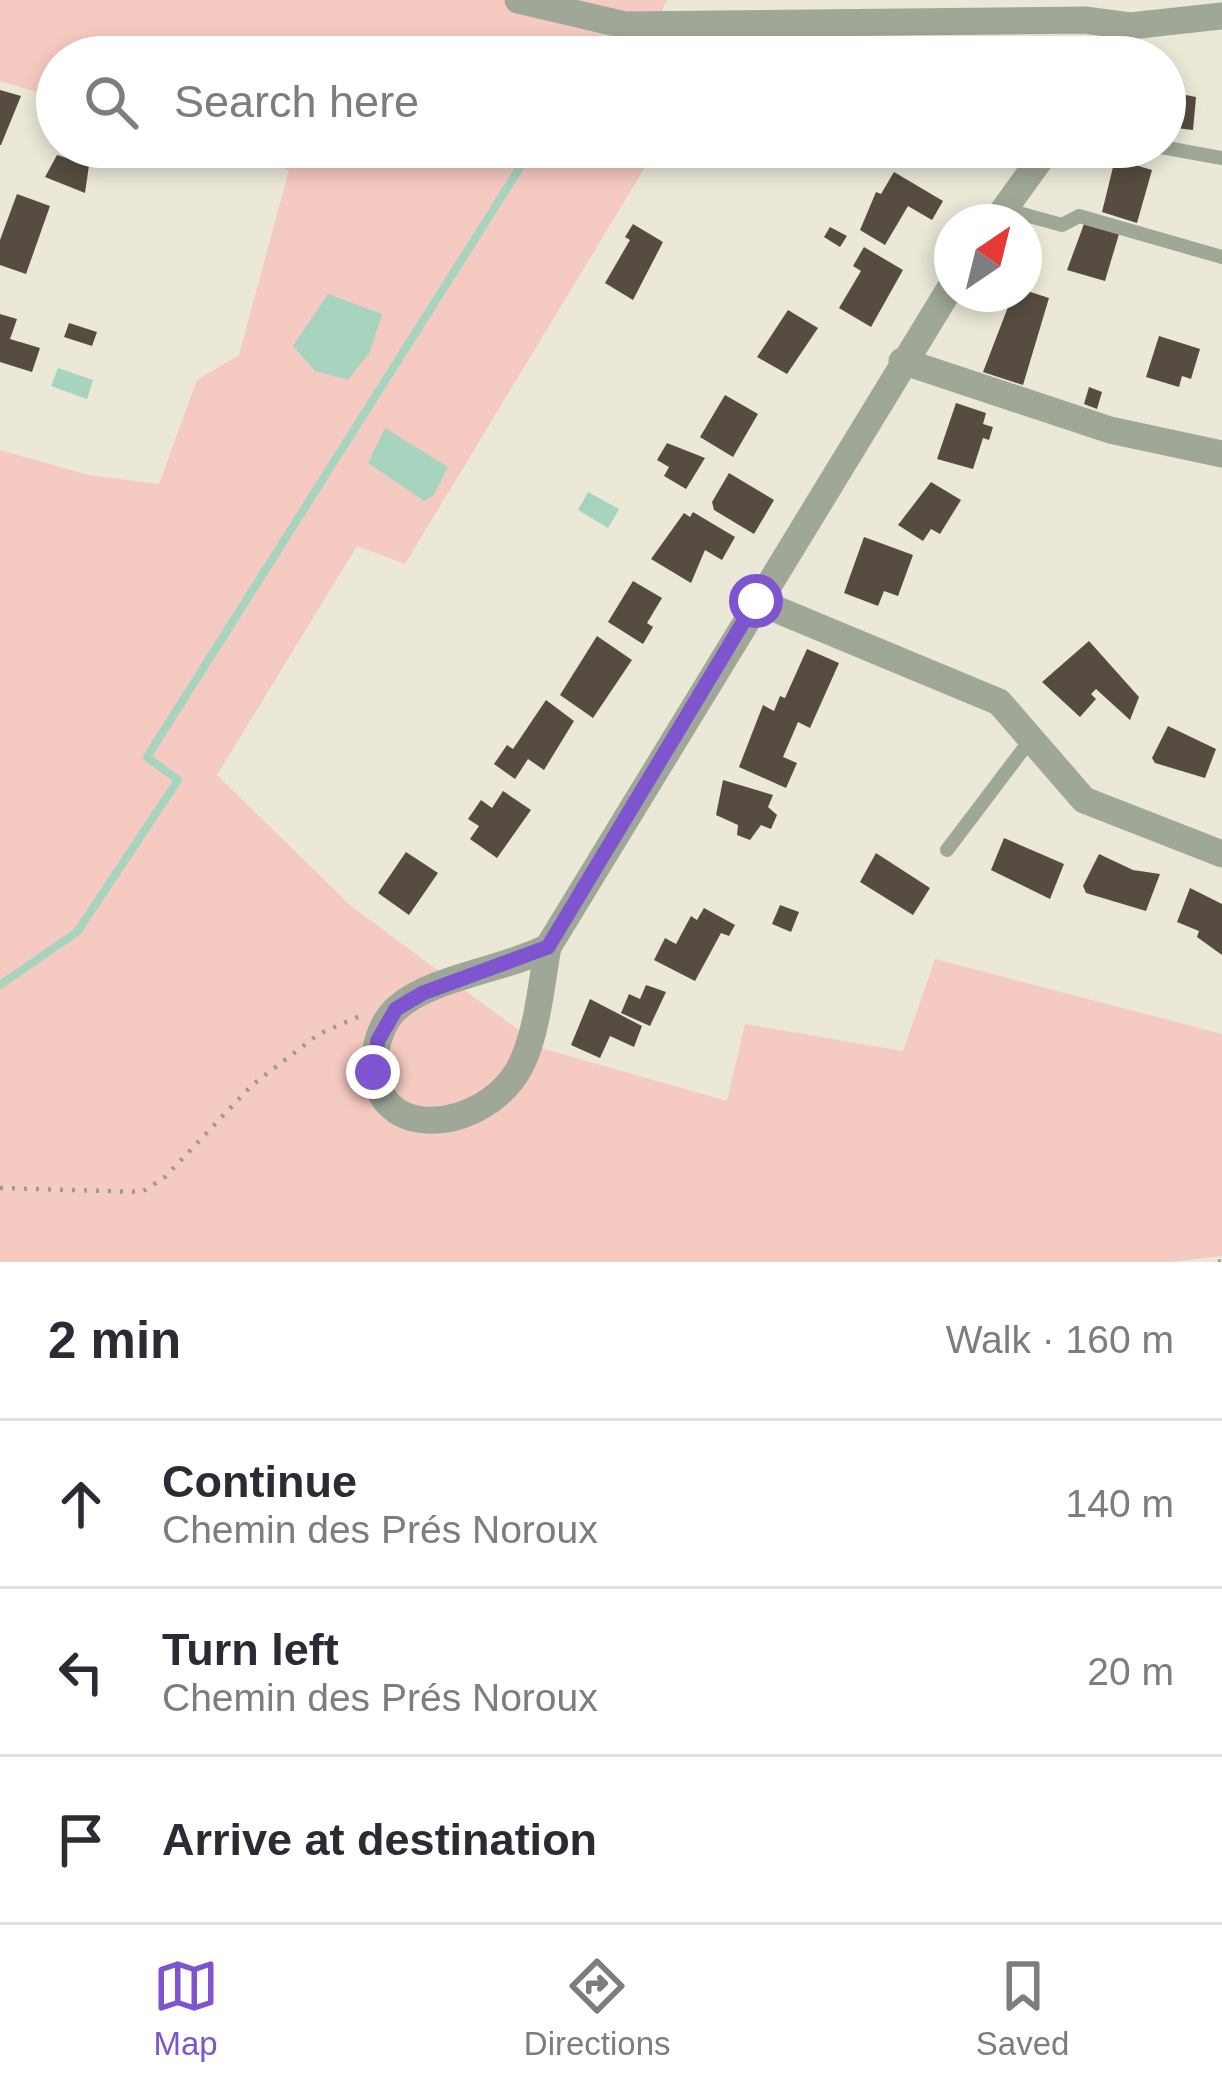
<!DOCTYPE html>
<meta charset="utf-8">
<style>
:root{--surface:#fff;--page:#f2f2f3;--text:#2b2b33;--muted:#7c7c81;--line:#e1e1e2;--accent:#7e55ce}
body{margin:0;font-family:Helvetica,sans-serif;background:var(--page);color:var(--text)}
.compass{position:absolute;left:934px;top:204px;width:108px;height:108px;border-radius:50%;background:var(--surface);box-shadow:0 6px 18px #0003;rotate:35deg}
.stop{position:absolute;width:36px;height:36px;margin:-27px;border:9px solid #7e55ce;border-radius:50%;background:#fff}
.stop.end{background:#7e55ce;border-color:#fff;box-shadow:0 3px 12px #0008}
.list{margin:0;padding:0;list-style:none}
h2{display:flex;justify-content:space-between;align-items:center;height:156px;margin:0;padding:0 48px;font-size:51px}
h2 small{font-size:39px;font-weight:400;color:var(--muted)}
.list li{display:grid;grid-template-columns:78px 1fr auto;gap:36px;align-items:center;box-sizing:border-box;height:168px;padding:0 48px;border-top:3px solid var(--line)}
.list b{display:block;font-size:45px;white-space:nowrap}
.list p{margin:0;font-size:39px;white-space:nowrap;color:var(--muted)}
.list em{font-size:39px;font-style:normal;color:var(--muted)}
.icon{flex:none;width:66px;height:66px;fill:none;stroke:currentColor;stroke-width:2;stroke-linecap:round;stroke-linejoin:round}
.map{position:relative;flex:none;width:1222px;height:1262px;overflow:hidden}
.search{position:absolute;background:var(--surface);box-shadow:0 6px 18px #0003;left:36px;right:36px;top:36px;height:132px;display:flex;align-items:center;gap:30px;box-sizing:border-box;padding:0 42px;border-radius:66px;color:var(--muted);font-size:45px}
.sheet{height:660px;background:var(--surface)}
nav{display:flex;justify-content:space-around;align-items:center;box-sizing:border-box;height:168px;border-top:3px solid var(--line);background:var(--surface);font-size:33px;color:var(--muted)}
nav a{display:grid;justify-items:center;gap:6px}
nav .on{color:var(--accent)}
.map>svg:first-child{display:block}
.green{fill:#f5cac0}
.water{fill:#a6d4bf}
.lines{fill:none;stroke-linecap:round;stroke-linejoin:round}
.stream{stroke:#a6d4bf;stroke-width:8}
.building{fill:#564c41}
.path{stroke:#9d9b8e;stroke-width:4.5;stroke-dasharray:3 9;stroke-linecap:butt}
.service{stroke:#9fa898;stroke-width:14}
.minor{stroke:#9fa898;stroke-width:27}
.route{stroke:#7e55ce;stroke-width:15}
</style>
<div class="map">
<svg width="1222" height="1262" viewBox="0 0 1222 1262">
<rect width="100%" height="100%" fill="#ebe8d7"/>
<!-- green -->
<path class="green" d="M0,0h667l-28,57h-582v41l-57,-17z
M216,147h400l31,17 -242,400 -48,-18 -140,229 134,131 193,143 183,52 18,-77 158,27 32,-92 287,75v222l-53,6h-1169v-812l88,25 71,9 38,-104 42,-25 50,-185z"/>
<!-- water -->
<path class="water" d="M328,294l54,20 -12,38 -22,28 -33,-9 -22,-25z
M58,368l35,12 -6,19 -36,-13z
M385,428l63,39 -14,28 -10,6 -56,-38z
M588,492l31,17 -11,19 -30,-18z"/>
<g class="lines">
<!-- stream -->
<path class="stream" d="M590,57l6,-10
M0,985l77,-53 101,-152 -31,-23 386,-610"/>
</g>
<!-- building -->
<path class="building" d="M0,90l21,6 -20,49h-1z
M1165,91l31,6 -3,33 -17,-2 -1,7 -10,-1z
M57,155l32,10 -4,28 -40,-16z
M1115,159l37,11 -15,53 -35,-11z
M894,172l49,29 -11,19 -24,-14 -23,39 -25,-15 16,-38 5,2z
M17,194l33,12 -24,68 -26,-9v-25z
M633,224l30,18 -30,58 -28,-17 25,-43 -5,-3z
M1084,224l35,10 -14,47 -38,-11z
M830,227l17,9 -7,11 -16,-10z
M864,247l39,23 -32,57 -32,-19 22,-37 -8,-5z
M1024,290l25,8 -26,87 -40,-13 30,-78z
M788,310l30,18 -31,46 -30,-17z
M0,314l17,5 -7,20 30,9 -8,24 -32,-10z
M69,323l28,9 -5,14 -28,-9z
M1159,336l41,13 -9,30 -9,-3 -3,11 -33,-10z
M1089,387l13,5 -5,17 -13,-5z
M725,395l33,19 -25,43 -33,-20z
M956,403l30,10 -3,11 10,3 -4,13 -6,-2 -10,31 -36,-10z
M667,443l38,15 -19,31 -22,-13 5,-9 -12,-7z
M729,473l45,27 -20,34 -40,-24 -2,-8z
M931,482l30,18 -21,34 -9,-5 -8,12 -25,-16z
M693,512l42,25 -13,23 -17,-10 -14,33 -40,-24 33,-46 6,4z
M864,537l49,18 -15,41 -14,-5 -6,15 -34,-13z
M633,581l29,17 -15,25 6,4 -10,17 -35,-22z
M597,636l35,24 -39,58 -33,-23z
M1089,641l50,56 -9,23 -34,-31 -5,5 5,5 -16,18 -38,-35z
M807,649l32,14 -29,65 -12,-6 -15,35 14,6 -11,25 -47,-21 24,-62 11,6 6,-15 5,2z
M546,700l28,21 -30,49 -16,-11 -13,20 -21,-15 13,-19 6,4z
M1168,726l48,23 -11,29 -50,-15 -3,-5z
M723,780l50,15 -5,12 9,8 -6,14 -10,-4 -11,15 -13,-5 1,-10 -22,-10z
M503,791l28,19 -34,48 -27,-19 9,-13 -11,-7 13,-19 11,8z
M1004,838l60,26 -14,35 -59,-29z
M406,852l32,21 -29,42 -31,-22z
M876,853l54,35 -17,27 -53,-33z
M1099,854l34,16 27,4 -14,37 -60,-18 -3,-7z
M1190,888l32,16v51l-25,-18 2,-6 -22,-9z
M780,905l19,7 -8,20 -19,-8z
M704,908l31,17 -6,11 -8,-3 -26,48 -41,-21 11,-22 11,6 15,-28 6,4z
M646,985l20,7 -16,34 -29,-13 8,-19 11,5z
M590,999l52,27 -8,21 -24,-11 -10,22 -29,-13z"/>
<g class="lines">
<!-- path -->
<path class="path" d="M0,1188l142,4 23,-15 87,-92 67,-51 41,-18
M1218,1262l4,-1"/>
<!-- service -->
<path class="service" d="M1161,147l61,11
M1004,209l58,16 17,-9 143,41
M947,850l84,-111"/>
<!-- minor -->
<path class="minor" d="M518,0l107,25 460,-5 45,6 92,-10
M1115,57l15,-31
M995,222l54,-75
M902,361l208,69 112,24
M756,601l243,101 85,98 138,54
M548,947c-43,23 -118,30 -152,62 -11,10 -18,27 -20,41 -14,98 112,85 146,13 16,-35 19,-78 26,-116l404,-662"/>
</g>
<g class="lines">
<!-- route -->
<path class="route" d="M373,1072l5,-32 18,-31 27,-16 125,-46 208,-346"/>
</g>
</svg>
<svg class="compass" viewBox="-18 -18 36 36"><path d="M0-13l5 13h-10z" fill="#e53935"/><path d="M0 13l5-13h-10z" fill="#7c7c81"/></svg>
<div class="stop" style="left:756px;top:601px"></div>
<div class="stop end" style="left:373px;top:1072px"></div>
<div class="search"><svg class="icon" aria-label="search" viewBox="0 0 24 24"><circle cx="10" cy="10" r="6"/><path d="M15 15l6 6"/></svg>Search here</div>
</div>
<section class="sheet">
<h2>2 min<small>Walk · 160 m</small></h2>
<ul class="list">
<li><svg class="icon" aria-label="ahead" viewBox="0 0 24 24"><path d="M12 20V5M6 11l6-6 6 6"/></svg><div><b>Continue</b><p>Chemin des Prés Noroux</p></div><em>140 m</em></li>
<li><svg class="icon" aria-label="left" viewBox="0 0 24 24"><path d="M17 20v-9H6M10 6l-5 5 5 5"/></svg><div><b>Turn left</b><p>Chemin des Prés Noroux</p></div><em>20 m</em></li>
<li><svg class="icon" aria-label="arrive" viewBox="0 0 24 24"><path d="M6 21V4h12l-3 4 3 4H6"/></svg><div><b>Arrive at destination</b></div></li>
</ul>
</section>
<nav>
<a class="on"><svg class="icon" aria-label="map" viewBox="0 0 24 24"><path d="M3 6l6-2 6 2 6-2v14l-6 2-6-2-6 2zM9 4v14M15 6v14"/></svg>Map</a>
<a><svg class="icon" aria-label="directions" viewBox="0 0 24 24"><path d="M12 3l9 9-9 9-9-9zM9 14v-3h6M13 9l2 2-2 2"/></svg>Directions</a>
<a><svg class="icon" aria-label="saved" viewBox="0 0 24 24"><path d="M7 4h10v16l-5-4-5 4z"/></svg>Saved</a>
</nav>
